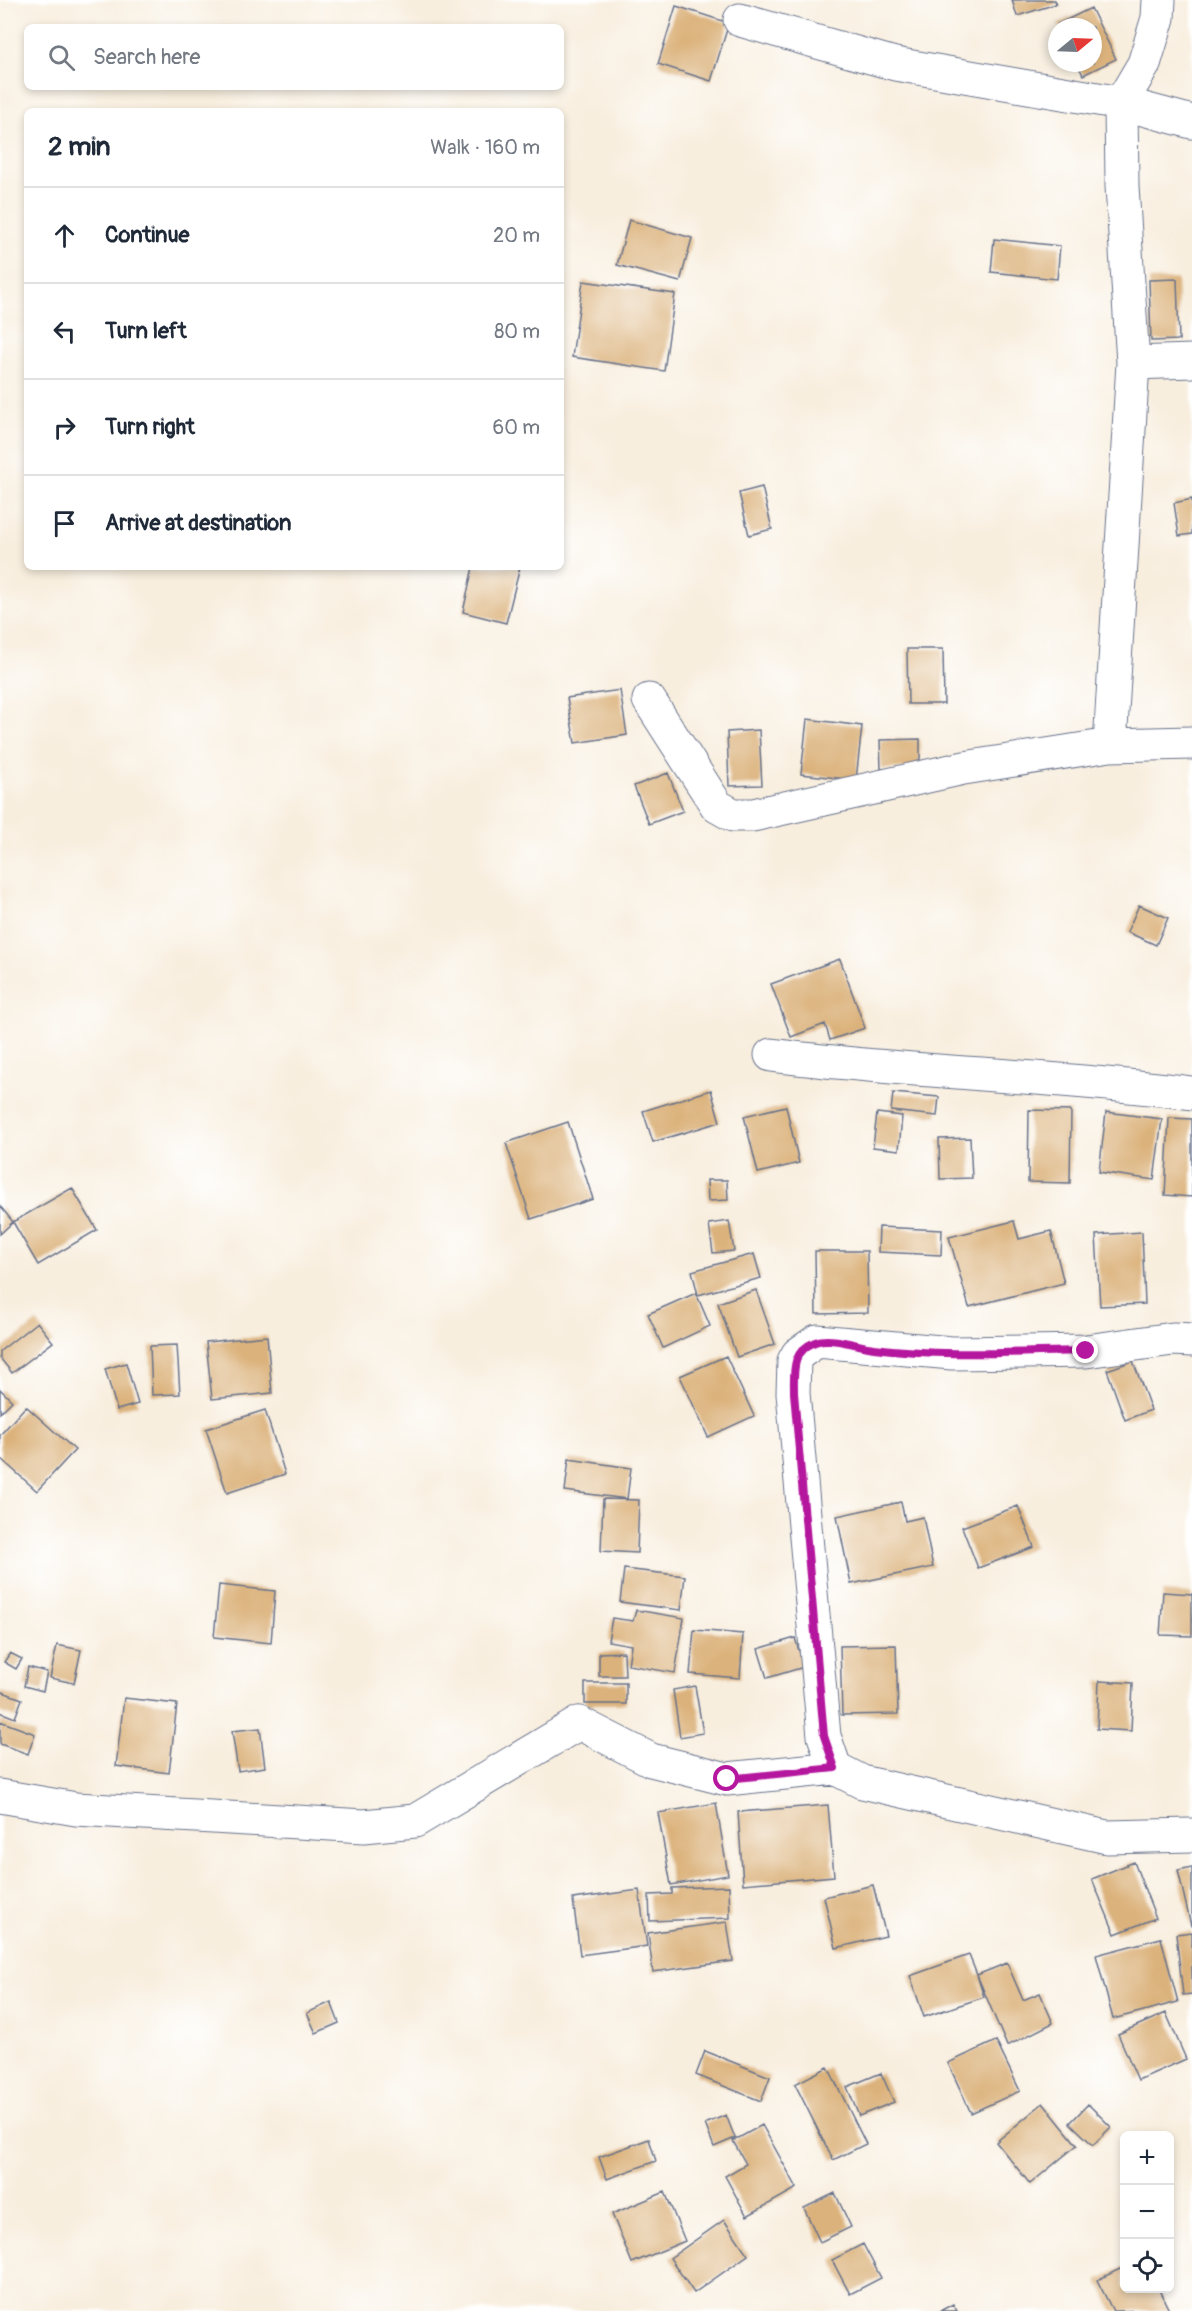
<!DOCTYPE html>
<meta charset="utf-8">
<style>
:root{--surface:#fff;--page:#f6f6f7;--text:#1f2937;--muted:#747a83;--line:#e0e1e3}
body{margin:0;font-family:Pangolin,sans-serif;background:var(--page);color:var(--text)}
.controls{position:absolute;right:18px;bottom:18px;display:grid;overflow:hidden;border-radius:9px;box-shadow:0 3px 9px #0003}
.controls button{width:54px;height:54px;display:grid;place-items:center;padding:0;border:0;border-bottom:2px solid var(--line);background:var(--surface);color:var(--text);font:30px sans-serif}
.compass{position:absolute;left:1048px;top:18px;width:54px;height:54px;border-radius:50%;background:var(--surface);box-shadow:0 3px 9px #0003;rotate:71deg}
.stop{position:absolute;width:18px;height:18px;margin:-14px;border:4px solid #b5179e;border-radius:50%;background:#fff}
.stop.end{background:#b5179e;border-color:#fff;box-shadow:0 2px 6px #0008}
.list{margin:0;padding:0;list-style:none}
h2{display:flex;justify-content:space-between;align-items:center;height:78px;margin:0;padding:0 24px;font-size:26px}
h2 small{font-size:20px;font-weight:400;color:var(--muted)}
.list li{display:grid;grid-template-columns:39px 1fr auto;gap:18px;align-items:center;box-sizing:border-box;height:96px;padding:0 24px;border-top:2px solid var(--line)}
.list b{display:block;font-size:22px;white-space:nowrap}
.list em{font-size:20px;font-style:normal;color:var(--muted)}
.icon{flex:none;width:33px;height:33px;fill:none;stroke:currentColor;stroke-width:2;stroke-linecap:round;stroke-linejoin:round}
.map{position:relative;flex:none;width:1192px;height:2311px;overflow:hidden}
.search{position:absolute;background:var(--surface);box-shadow:0 3px 9px #0003;left:24px;top:24px;width:540px;height:66px;display:flex;align-items:center;gap:15px;box-sizing:border-box;padding:0 21px;border-radius:9px;color:var(--muted);font-size:22px}
.panel{position:absolute;background:var(--surface);box-shadow:0 3px 9px #0003;left:24px;top:108px;width:540px;height:462px;border-radius:9px}
.map>svg:first-child{display:block}
.building{fill:#dbb27b}
.lines{fill:none;stroke-linecap:round;stroke-linejoin:round}
.minor-casing{stroke:#68728b;stroke-width:35}
.minor{stroke:#fff;stroke-width:33}
.route{stroke:#b5179e;stroke-width:8}
</style>
<div class="map">
<svg width="1192" height="2311" viewBox="0 0 1192 2311">
<rect width="100%" height="100%" fill="#fff"/>
<filter id="ink" filterUnits="userSpaceOnUse"><feTurbulence type="fractalNoise" baseFrequency=".0167" numOctaves="2"/><feDisplacementMap in="SourceGraphic" scale="12" xChannelSelector="R" yChannelSelector="G"/><feConvolveMatrix kernelMatrix="1 2 1 2 8 2 1 2 1" color-interpolation-filters="sRGB"/></filter>
<filter id="wash" filterUnits="userSpaceOnUse"><feTurbulence type="fractalNoise" baseFrequency=".008" numOctaves="4" result="noise"/><feDisplacementMap in="SourceGraphic" scale="24" xChannelSelector="R" yChannelSelector="G"/><feGaussianBlur stdDeviation="1.35" result="paint"/><feColorMatrix in="noise" values="0 0 0 0 0 0 0 0 0 0 0 0 0 0 0 0 0 1.4 0 .05"/><feComposite in="paint" operator="in"/></filter>
<g filter="url(#wash)">
<rect width="100%" height="100%" fill="#f8eede"/>
<g id="blocks">
<!-- building -->
<path class="building" d="M1012,0h43l1,4 -39,12z
M676,6l53,17 -18,58 -53,-17z
M1091,8l25,51 -33,16 -6,-12h16v-36h-33l-2,-3z
M629,220l63,18 -12,44 -63,-17z
M994,239l66,7 -3,33 -66,-7z
M1177,279l2,61 -28,1 -2,-61z
M583,281l92,13 -11,77 -92,-14z
M762,487l10,42 -23,6 -10,-42z
M1192,499v35l-13,2 -5,-33z
M473,567h47l-14,56 -43,-11z
M907,649h36l1,55h-36z
M620,690l7,45 -52,8 -8,-45z
M807,719l55,7 -6,54 -55,-6z
M759,730l3,55 -33,1 -2,-54z
M920,739v29l-39,1 -1,-29z
M668,773l15,38 -34,13 -15,-38z
M1139,905l29,13 -12,27 -29,-13z
M840,959l25,69 -35,12 -5,-16 -34,13 -20,-53z
M711,1090l9,32 -67,20 -10,-31z
M893,1093l46,4 -2,19 -46,-5z
M786,1106l13,57 -41,10 -14,-57z
M1029,1110l42,1 -1,72 -42,-1z
M1106,1112l56,7 -8,61 -55,-8z
M877,1113l25,3 -3,34 -26,-3z
M1169,1118l23,1v78l-27,-2z
M568,1122l25,77 -62,20 -25,-76z
M970,1138l2,40 -32,1 -1,-40z
M707,1180h20l1,20 -20,1z
M72,1188l25,42 -59,35 -25,-43 -13,12v-28l13,16z
M729,1221l5,30 -21,2 -4,-29z
M1014,1221l5,18 32,-8 13,52 -95,24 -20,-70z
M879,1227l63,3 -1,25 -63,-3z
M1142,1232l3,72 -45,2 -4,-71z
M815,1251h52l1,62 -52,1z
M754,1254l7,24 -63,17 -6,-24z
M756,1290l19,54 -38,13 -19,-54z
M696,1293l14,33 -47,22 -15,-34z
M37,1322l16,20 -41,31 -12,-15v-7z
M267,1336l5,57 -60,6 -6,-57z
M177,1345l3,49 -28,1 -2,-49z
M726,1356l28,60 -46,21 -28,-61z
M1133,1361l18,49 -26,10 -18,-50z
M126,1363l12,41 -21,6 -12,-41z
M0,1389l12,12 -12,12z
M26,1406l49,44 -38,41 -37,-33v-23z
M265,1410l20,64 -58,19 -21,-64z
M569,1459l62,9 -4,31 -62,-8z
M603,1499l36,1 -2,53 -36,-2z
M901,1502l4,19 18,-4 10,50 -82,17 -14,-68z
M1018,1506l16,41 -56,21 -16,-41z
M624,1569l61,7 -4,34 -61,-8z
M219,1585l56,6 -4,52 -57,-6z
M1163,1592l29,2v42l-32,-1z
M636,1610l48,8 -9,55 -47,-8 3,-20 -23,-4 4,-23 21,3z
M694,1630l49,4 -3,44 -50,-4z
M795,1638l9,29 -37,11 -9,-29z
M57,1645l24,5 -7,33 -24,-5z
M896,1645l2,69 -56,1 -2,-69z
M624,1652l1,24h-26v-23z
M10,1653l12,6 -6,10 -12,-7z
M28,1667l19,5 -4,19 -19,-5z
M1099,1681l34,2 -2,48 -34,-2z
M585,1683h41v21h-41z
M695,1686l8,47 -23,4 -7,-47z
M0,1691l22,8 -7,19 -15,-6z
M124,1698l53,6 -8,69 -53,-7z
M0,1721l35,13 -7,20 -28,-10z
M260,1728l5,39 -27,4 -6,-40z
M716,1803l12,72 -57,10 -13,-72z
M828,1805l6,71 -91,8 -5,-72z
M1134,1862l22,56 -41,16 -23,-55z
M1192,1867v58l-1,1 -13,-56z
M873,1885l13,51 -50,12 -12,-51z
M729,1886l1,32 -80,3 -1,-26 23,-1v-6z
M639,1890l8,56 -67,9 -7,-56z
M727,1922l6,39 -80,11 -5,-39z
M1192,1932v62l-9,1 -7,-61z
M1161,1938l17,64 -65,17 -17,-64z
M969,1955l8,20 30,-12 16,37 17,-7 13,30 -46,23 -30,-71 7,22 -60,20 -14,-41z
M331,2002l8,21 -23,10 -9,-20z
M1166,2013l20,46 -48,21 -20,-46z
M996,2041l24,50 -49,22 -23,-50z
M705,2051l65,26 -9,24 -65,-26z
M828,2067l38,77 -33,16 -38,-76z
M881,2073l13,29 -35,14 -12,-29z
M1043,2103l34,42 -47,39 -34,-42z
M1088,2104l23,23 -18,18 -23,-22z
M726,2115l9,23 -21,9 -9,-23z
M762,2125l35,63 -50,28 -22,-40 21,-12 -13,-23z
M649,2139l7,22 -49,18 -8,-22z
M665,2192l20,49 -53,22 -20,-49z
M835,2193l16,34 -31,15 -16,-34z
M724,2220l24,35 -54,38 -24,-35z
M863,2244l18,34 -31,16 -18,-34z
M1124,2267v21h34l11,22 -56,1 -16,-31z
M953,2304l4,7h-17z"/>
</g>
</g>
<g filter="url(#ink)">
<use href="#blocks" fill-opacity="0" stroke="#68728b" stroke-width="1.5"/>
<g class="lines">
<!-- minor casing -->
<g class="minor-casing">
<path id="minor" d="M740,20l155,44 226,39 71,19
M1133,363l59,-2
M649,700l68,106 16,9h20l211,-47 146,-23 82,-2
M1110,745l23,-382 -11,-177 -1,-83 23,-39 14,-46 1,-18
M771,1055c140,18 281,20 421,38
M1192,1340l-19,-1 -87,12 -134,2 -135,-12 -19,13 -4,7 -1,32 31,343 11,32 27,14 245,55 85,-2
M0,1796l76,13 288,17 51,-5 164,-98 72,37 76,19 108,-11"/>
</g>
<!-- minor -->
<use href="#minor" class="minor"/>
</g>
</g>
<g class="lines" filter="url(#ink)">
<!-- route -->
<path class="route" d="M727,1779l108,-11 -11,-32 -30,-343c0,-22 -3,-41 21,-51 16,-6 42,4 59,6 70,9 142,4 212,3"/>
</g>
</svg>
<div class="controls">
<button>+</button>
<button>−</button>
<button><svg class="icon" aria-label="locate" viewBox="0 0 24 24"><circle cx="12" cy="12" r="6"/><path d="M12 2v4M12 18v4M2 12h4M18 12h4"/></svg></button>
</div>
<svg class="compass" viewBox="-18 -18 36 36"><path d="M0-13l5 13h-10z" fill="#e53935"/><path d="M0 13l5-13h-10z" fill="#747a83"/></svg>
<div class="stop" style="left:727px;top:1779px"></div>
<div class="stop end" style="left:1086px;top:1351px"></div>
<div class="search"><svg class="icon" aria-label="search" viewBox="0 0 24 24"><circle cx="10" cy="10" r="6"/><path d="M15 15l6 6"/></svg>Search here</div>
<section class="panel">
<h2>2 min<small>Walk · 160 m</small></h2>
<ul class="list">
<li><svg class="icon" aria-label="ahead" viewBox="0 0 24 24"><path d="M12 20V5M6 11l6-6 6 6"/></svg><div><b>Continue</b></div><em>20 m</em></li>
<li><svg class="icon" aria-label="left" viewBox="0 0 24 24"><path d="M17 20v-9H6M10 6l-5 5 5 5"/></svg><div><b>Turn left</b></div><em>80 m</em></li>
<li><svg class="icon" aria-label="right" viewBox="0 0 24 24"><path d="M7 20v-9h11M14 6l5 5-5 5"/></svg><div><b>Turn right</b></div><em>60 m</em></li>
<li><svg class="icon" aria-label="arrive" viewBox="0 0 24 24"><path d="M6 21V4h12l-3 4 3 4H6"/></svg><div><b>Arrive at destination</b></div></li>
</ul>
</section>
</div>
